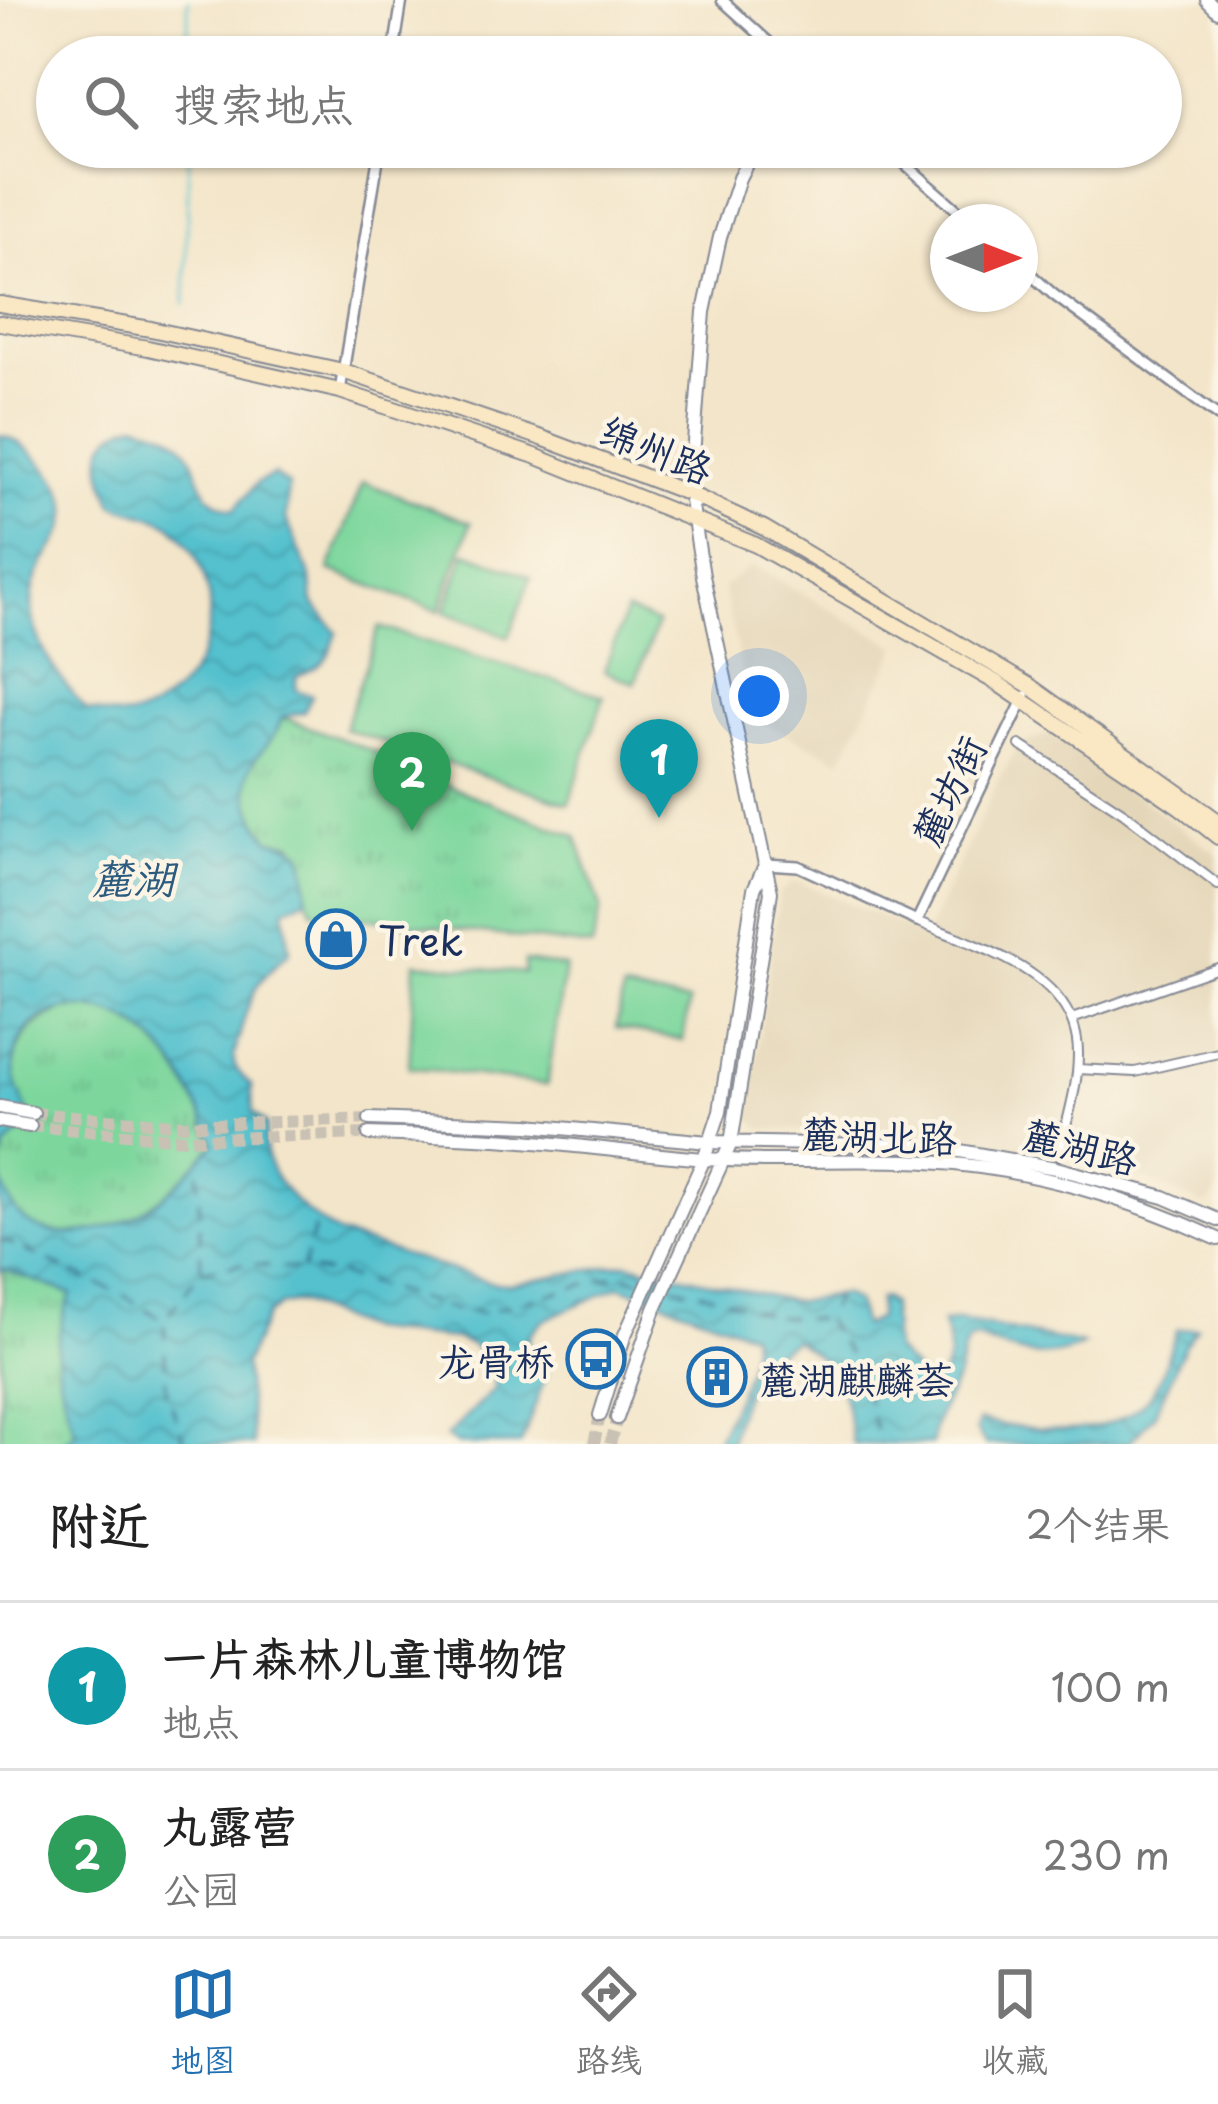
<!DOCTYPE html>
<html lang="zh">
<meta charset="utf-8">
<style>
:root{--surface:#fff;--page:#f6f6f6;--text:#222;--muted:#767676;--line:#e0e0e0;--accent:#1f6fb2}
body{margin:0;font-family:"Playpen Sans","LXGW WenKai TC",sans-serif;background:var(--page);color:var(--text)}
.compass{position:absolute;left:930px;top:204px;width:108px;height:108px;border-radius:50%;background:var(--surface);box-shadow:0 3px 9px #0004;rotate:90deg}
.you{position:absolute;left:759px;top:696px;width:42px;height:42px;margin:-30px;border:9px solid #fff;border-radius:50%;background:#1a73e8;box-shadow:0 0 0 18px #1a73e833}
.badge{display:grid;place-items:center;width:78px;height:78px;border-radius:50%;background:var(--accent);color:#fff;font-size:39px;font-weight:700}
.pin{position:absolute;translate:-50% -99px;filter:drop-shadow(0 3px 6px #0008)}
.pin::after{content:'';position:absolute;top:63px;width:42px;height:36px;background:inherit;clip-path:polygon(0 0,100% 0,50% 100%)}
.list{margin:0;padding:0;list-style:none}
h2{display:flex;justify-content:space-between;align-items:center;height:156px;margin:0;padding:0 48px;font-size:51px}
h2 small{font-size:39px;font-weight:400;color:var(--muted)}
.list li{display:grid;grid-template-columns:78px 1fr auto;gap:36px;align-items:center;box-sizing:border-box;height:168px;padding:0 48px;border-top:3px solid var(--line)}
.list b{display:block;font-size:45px;white-space:nowrap}
.list p{margin:0;font-size:39px;white-space:nowrap;color:var(--muted)}
.list em{font-size:39px;font-style:normal;color:var(--muted)}
.icon{flex:none;width:66px;height:66px;fill:none;stroke:currentColor;stroke-width:2;stroke-linecap:round;stroke-linejoin:round}
.map{position:relative;flex:none;width:1218px;height:1444px;overflow:hidden}
.search{position:absolute;background:var(--surface);box-shadow:0 3px 9px #0004;left:36px;right:36px;top:36px;height:132px;display:flex;align-items:center;gap:30px;box-sizing:border-box;padding:0 42px;border-radius:66px;color:var(--muted);font-size:45px}
.sheet{height:492px;background:var(--surface)}
nav{display:flex;justify-content:space-around;align-items:center;box-sizing:border-box;height:168px;border-top:3px solid var(--line);background:var(--surface);font-size:33px;color:var(--muted)}
nav a{display:grid;justify-items:center;gap:6px}
nav .on{color:var(--accent)}
.map>svg:first-child{display:block}
.built{fill:#e4d6b8}
.grass{fill:url(#grass-tufts);stroke:#4c837e;stroke-width:3}
.pitch{fill:#7dd79d;stroke:#4c837e;stroke-width:3}
.water{fill:url(#water-waves);stroke:#387896;stroke-width:3}
.lines{fill:none;stroke-linecap:round;stroke-linejoin:round}
.stream{stroke:#55c1ce;stroke-width:3}
.ferry{stroke:#2c5b80;stroke-width:3;stroke-dasharray:15 12;stroke-linecap:butt}
.tertiary-tunnel{stroke:#c8c1b4;stroke-width:12;stroke-dasharray:12 6;stroke-linecap:butt}
.pedestrian-casing{stroke:#878a94;stroke-width:12}
.minor-casing{stroke:#878a94;stroke-width:14}
.tertiary-casing{stroke:#878a94;stroke-width:16}
.secondary-casing{stroke:#878a94;stroke-width:18}
.pedestrian{stroke:#fff;stroke-width:8}
.minor{stroke:#fff;stroke-width:9}
.tertiary{stroke:#fff;stroke-width:12}
.secondary{stroke:#fae7c3;stroke-width:14}
.labels{text-anchor:middle;dominant-baseline:central;stroke-width:9;stroke-linejoin:round;paint-order:stroke}
.street-label{font-size:39px;fill:#1b2f5e;stroke:#fcf5e5}
.poi-label{font-size:39px;fill:#1b2f5e;stroke:#fcf5e5;text-anchor:start}
.water-label{font-size:42px;font-style:italic;fill:#2c5b80;stroke:#fcf5e5}
</style>
<div class="map">
<svg width="1218" height="1444" viewBox="0 0 1218 1444">
<defs>
<pattern id="grass-tufts" width="24" height="20" patternUnits="userSpaceOnUse" patternTransform="scale(3)"><rect width="24" height="20" fill="#7dd79d"/><path d="M3 7l-1-3M5 7V3M7 7l1-3M15 17l-1-3M17 17v-4M19 17l1-3" fill="none" stroke="#6bb98a"/></pattern>
<pattern id="water-waves" width="16" height="10" patternUnits="userSpaceOnUse" patternTransform="scale(3)"><rect width="16" height="10" fill="#55c1ce"/><path d="M0 5q4-4 8 0t8 0" fill="none" stroke="#469daa"/></pattern>
</defs>
<rect width="100%" height="100%" fill="#fcf5e5"/>
<filter id="ink" filterUnits="userSpaceOnUse"><feTurbulence type="fractalNoise" baseFrequency=".00833" numOctaves="2"/><feDisplacementMap in="SourceGraphic" scale="24" xChannelSelector="R" yChannelSelector="G"/><feConvolveMatrix kernelMatrix="1 2 1 2 8 2 1 2 1" color-interpolation-filters="sRGB"/></filter>
<filter id="wash" filterUnits="userSpaceOnUse"><feTurbulence type="fractalNoise" baseFrequency=".004" numOctaves="4" result="noise"/><feDisplacementMap in="SourceGraphic" scale="48" xChannelSelector="R" yChannelSelector="G"/><feGaussianBlur stdDeviation="2.7" result="paint"/><feColorMatrix in="noise" values="0 0 0 0 0 0 0 0 0 0 0 0 0 0 0 0 0 1.4 0 .05"/><feComposite in="paint" operator="in"/></filter>
<g filter="url(#wash)">
<rect width="100%" height="100%" fill="#f3e5c9"/>
<!-- built -->
<path class="built" d="M752,565l146,82 -57,113 -89,-43 -29,-130z
M1051,733l167,122v335l-12,16 -66,-29 -81,-22 -114,-20 -182,-6 -15,-12 32,-224 13,-11 9,1 123,53 75,-159 20,-32z"/>
<!-- grass -->
<path class="grass" d="M282,717l134,50 37,21 123,48 25,72 -9,39 -279,-36 -6,-13 -1,-29 -13,-26 -24,-3c-17,-23 -32,-56 -13,-82 11,-16 21,-22 26,-41z
M81,1006c73,6 110,78 134,139 -33,33 -63,70 -109,83 -40,12 -98,5 -104,-44 -2,-12 -2,-26 3,-37 6,-9 18,-18 25,-27 -4,-12 -12,-24 -14,-36 -11,-44 26,-72 65,-78z
M3,1268l69,26c-23,56 -15,84 4,139l-16,11h-60z"/>
<!-- pitch -->
<path class="pitch" d="M363,482l108,41 -32,88 -110,-41z
M466,552l65,25 -22,60 -65,-25z
M626,611l31,12 -22,60 -31,-12z
M379,627l225,69 -35,108 -225,-75z
M525,961l40,6 -18,118 -138,-18 6,-104 109,10z
M623,991l66,11 -6,38 -67,-12z"/>
<!-- water -->
<path class="water" d="M136,423c16,5 33,7 45,20 25,25 10,55 53,67l23,-27 17,-8 14,10 -2,33 25,60 2,25 24,29c-8,27 -13,35 -41,44v14l16,6 -8,16 -22,5c-5,19 -15,25 -26,41 -19,26 -4,60 14,82 40,6 36,22 37,58l-23,11 6,43c-34,28 -39,40 -50,82 -8,28 -12,29 11,51l2,28 14,12c-13,48 34,85 70,109l156,49 17,1 116,-21 171,39 45,-8 14,8 7,24 15,-8v-19l6,-1 7,6 3,46 38,37c20,-22 21,-37 10,-64l17,-3 125,25c-42,20 -66,8 -107,-6l-8,1c-8,12 -7,25 -12,38 -11,24 -24,40 -25,66h-79c-10,-53 -10,-74 -58,-104 -43,23 -56,57 -65,104h-15c11,-28 44,-83 35,-111l-130,-47 -78,35 -12,13 -3,18 15,-2 4,25 -25,69h-64l-11,-7 49,-49 -6,-27 -17,-16 -16,-6 -90,-9 -67,-28 -18,3 -14,10 -23,49 9,80h-193l16,-11c-20,-57 -28,-81 -5,-139l-68,-25 -3,2v-103c8,77 80,78 137,47 31,-17 54,-46 77,-71 -16,-42 -36,-87 -73,-115 -40,-31 -117,-32 -127,30 -3,22 9,41 17,61l-26,28 -5,18v-731c20,5 31,16 45,31 56,62 -11,78 -13,136 -1,42 29,78 54,108 14,2 32,9 46,6 16,-2 29,-12 41,-22 48,-41 49,-121 1,-166 -14,-13 -42,-15 -60,-23 -16,-35 -24,-70 22,-82z
M1197,1328l-12,17 -31,70 -26,29h-143l-9,-14 3,-9c56,11 137,23 174,-30 11,-17 16,-42 24,-61z"/>
<g class="lines">
<!-- stream -->
<path class="stream" d="M188,0v57
M185,304l4,-157"/>
<!-- ferry -->
<path class="ferry" d="M198,1172l3,99
M314,1228l-12,42 36,4 116,36 28,3 136,-38 28,6
M0,1239l125,57 37,23
M673,1286l36,8 63,22 53,4
M836,1295l-11,25 35,52 19,72
M185,1444l-19,-56 -2,-68 37,-49 45,-8 54,7"/>
</g>
</g>
<g filter="url(#ink)">
<g class="lines">
<!-- tertiary-tunnel -->
<path class="tertiary-tunnel" d="M33,1113l151,12 186,-6
M30,1126l155,13 184,-5
M594,1444l6,-29
M610,1444l7,-26"/>
<!-- pedestrian casing -->
<g class="pedestrian-casing">
<path id="pedestrian" d="M1020,745l104,68 94,72
M917,921c61,27 162,51 161,134 0,33 -12,68 -19,100
M1072,1019l146,-51
M1078,1069l57,3 83,-19"/>
</g>
<!-- minor casing -->
<g class="minor-casing">
<path id="minor" d="M722,0l63,57
M393,57l9,-57
M886,147l85,75
M1020,265l34,30 164,121
M340,391l40,-244
M766,864l32,2 119,55 108,-225"/>
</g>
<!-- tertiary casing -->
<g class="tertiary-casing">
<path id="tertiary" d="M1207,0l11,11
M0,1107l33,6
M370,1119l159,6 180,17 223,4 124,22 108,29 54,23
M0,1121l30,5
M369,1134c55,2 110,3 165,8 58,5 116,13 173,17 73,5 147,-1 220,3 98,5 203,36 291,77
M600,1415l24,-78 80,-178 16,-48 34,-222 11,-24
M617,1418l38,-109 76,-166 40,-251 -68,-316 -13,-82 14,-182 16,-75 19,-59 16,-31"/>
</g>
<!-- secondary casing -->
<g class="secondary-casing">
<path id="secondary" d="M0,304l151,25 192,42 199,67 148,56 74,34 266,158 188,135
M0,323l148,25 192,43 195,65 221,89 241,138 183,124 38,30"/>
</g>
<!-- pedestrian -->
<use href="#pedestrian" class="pedestrian"/>
<!-- minor -->
<use href="#minor" class="minor"/>
<!-- tertiary -->
<use href="#tertiary" class="tertiary"/>
<!-- secondary -->
<use href="#secondary" class="secondary"/>
</g>
</g>
<!-- icons -->
<defs>
<g id="shop-ring" transform="scale(3)"><circle r="9.5" fill="#fcf5e5" stroke="#1f6fb2" stroke-width="1.5"/><path d="M-5-2.5h2.3a2.7 3.5 0 0 1 5.4 0H5L5.5 6h-11ZM-1.5-2.5h3a1.5 2.3 0 0 0-3 0Z" fill="#1f6fb2"/></g>
<g id="bus-ring" transform="scale(3)"><circle r="9.5" fill="#fcf5e5" stroke="#1f6fb2" stroke-width="1.5"/><path d="M-5-6H5V4H4V6H2V4H-2V6H-4V4H-5ZM-3.5-4V0h7V-4ZM-3.5 1.2v1.5H-2V1.2ZM2 1.2v1.5H3.5V1.2Z" fill="#1f6fb2"/></g>
<g id="building-ring" transform="scale(3)"><circle r="9.5" fill="#fcf5e5" stroke="#1f6fb2" stroke-width="1.5"/><path d="M-4-6H4V6H1V3H-1V6H-4ZM-2.5-4.3h1.7v1.8h-1.7ZM.8-4.3h1.7v1.8H.8ZM-2.5-1h1.7V.8h-1.7ZM.8-1h1.7V.8H.8Z" fill="#1f6fb2"/></g>
</defs>
<g fill-rule="evenodd">
<use href="#shop-ring" x="336" y="939"/>
<use href="#bus-ring" x="596" y="1359"/>
<use href="#building-ring" x="717" y="1377"/>
</g>
<g class="labels">
<!-- street labels -->
<g class="street-label">
<text transform="translate(657 448) rotate(22)">绵州路</text>
<text transform="translate(947 790) rotate(-64)">麓坊街</text>
<text transform="translate(879 1134) rotate(2)">麓湖北路</text>
<text transform="translate(1081 1145) rotate(14)">麓湖路</text>
</g>
<!-- poi labels -->
<g class="poi-label">
<text x="378" y="939">Trek</text>
<text x="554" y="1359" text-anchor="end">龙骨桥</text>
<text x="759" y="1377">麓湖麒麟荟</text>
</g>
<!-- water labels -->
<g class="water-label">
<text x="133" y="876">麓湖</text>
</g>
</g>
</svg>
<svg class="compass" viewBox="-18 -18 36 36"><path d="M0-13l5 13h-10z" fill="#e53935"/><path d="M0 13l5-13h-10z" fill="#767676"/></svg>
<div class="you"></div>
<div class="pin badge" style="left:659px;top:818px;background:#0f9aa8">1</div>
<div class="pin badge" style="left:412px;top:831px;background:#2e9e5b">2</div>
<div class="search"><svg class="icon" aria-label="search" viewBox="0 0 24 24"><circle cx="10" cy="10" r="6"/><path d="M15 15l6 6"/></svg>搜索地点</div>
</div>
<section class="sheet">
<h2>附近<small>2个结果</small></h2>
<ul class="list">
<li><span class="badge" style="background:#0f9aa8">1</span><div><b>一片森林儿童博物馆</b><p>地点</p></div><em>100 m</em></li>
<li><span class="badge" style="background:#2e9e5b">2</span><div><b>丸露营</b><p>公园</p></div><em>230 m</em></li>
</ul>
</section>
<nav>
<a class="on"><svg class="icon" aria-label="map" viewBox="0 0 24 24"><path d="M3 6l6-2 6 2 6-2v14l-6 2-6-2-6 2zM9 4v14M15 6v14"/></svg>地图</a>
<a><svg class="icon" aria-label="directions" viewBox="0 0 24 24"><path d="M12 3l9 9-9 9-9-9zM9 14v-3h6M13 9l2 2-2 2"/></svg>路线</a>
<a><svg class="icon" aria-label="saved" viewBox="0 0 24 24"><path d="M7 4h10v16l-5-4-5 4z"/></svg>收藏</a>
</nav>
